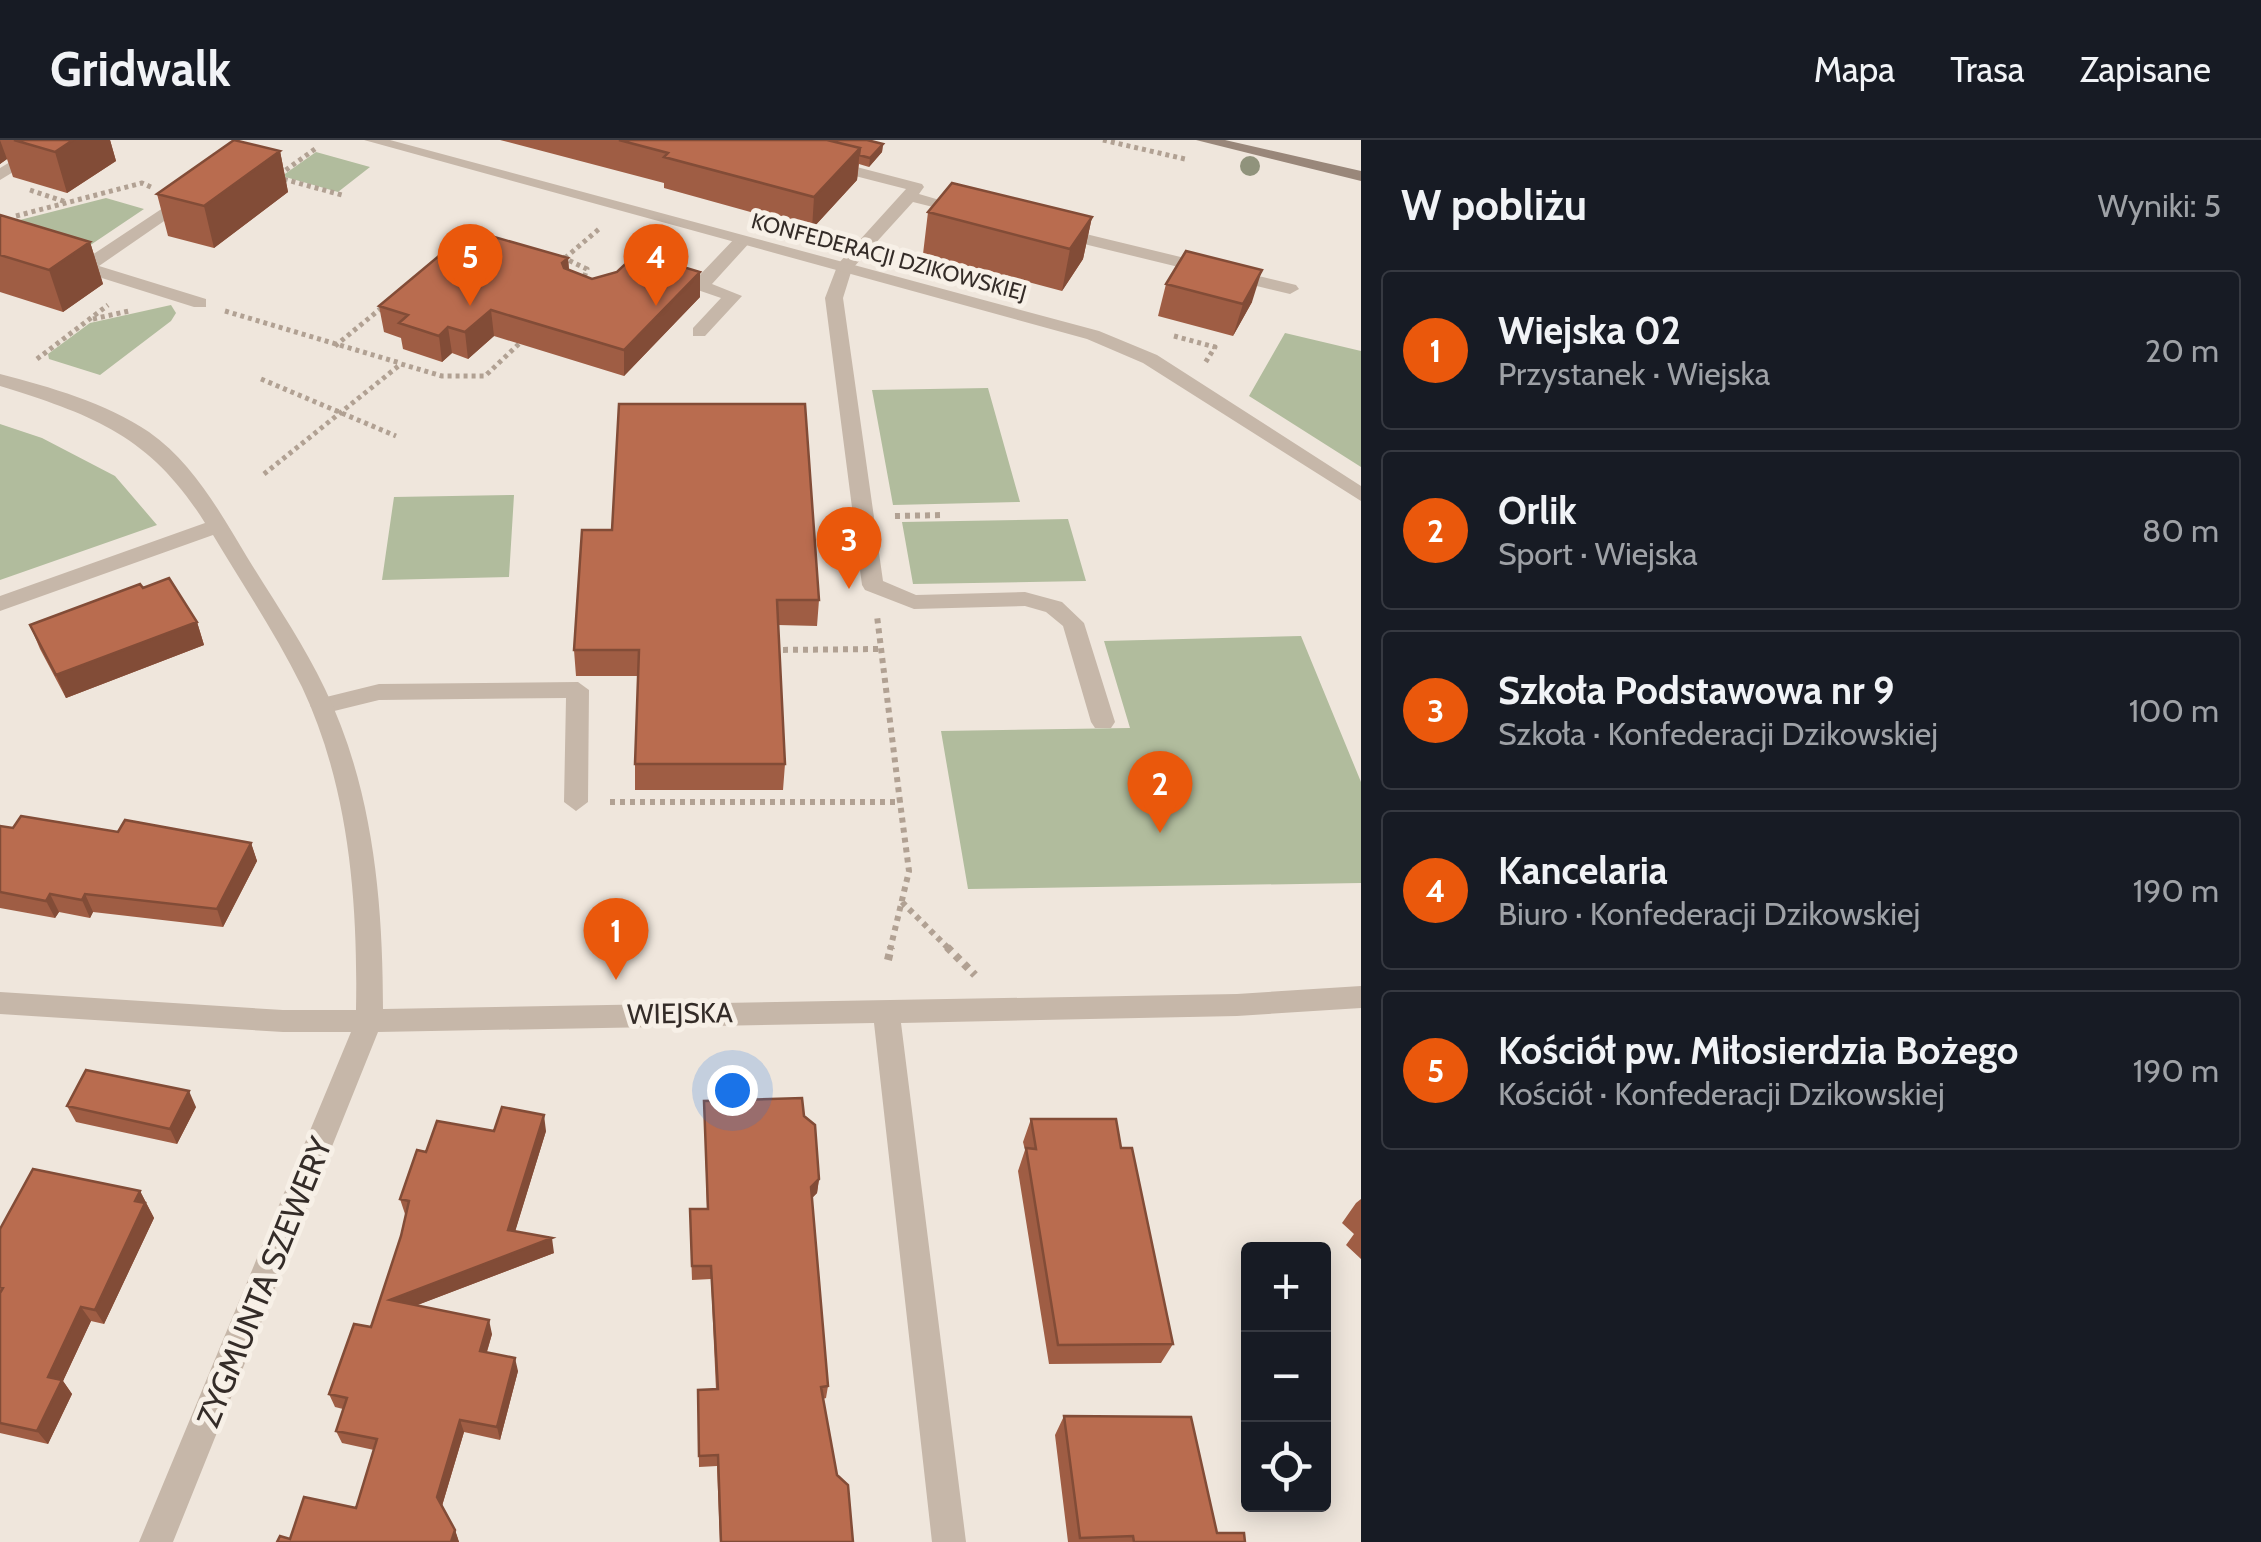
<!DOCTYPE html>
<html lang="pl">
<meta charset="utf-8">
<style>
:root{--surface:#171b24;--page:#242831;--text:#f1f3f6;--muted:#9ea1a6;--line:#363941;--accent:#ea580c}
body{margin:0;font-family:Cabin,sans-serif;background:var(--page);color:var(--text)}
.controls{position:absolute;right:30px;bottom:30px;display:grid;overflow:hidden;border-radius:10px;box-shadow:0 5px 25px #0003}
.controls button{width:90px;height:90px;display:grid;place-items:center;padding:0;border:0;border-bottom:2px solid var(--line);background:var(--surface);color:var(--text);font:50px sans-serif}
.you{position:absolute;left:732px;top:950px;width:35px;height:35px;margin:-25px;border:8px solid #fff;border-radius:50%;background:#1a73e8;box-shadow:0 0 0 15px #1a73e833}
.badge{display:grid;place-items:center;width:65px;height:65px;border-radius:50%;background:var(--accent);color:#fff;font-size:32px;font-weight:700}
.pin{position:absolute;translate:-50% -82px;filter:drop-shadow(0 2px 5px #0008)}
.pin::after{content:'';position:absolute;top:52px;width:35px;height:30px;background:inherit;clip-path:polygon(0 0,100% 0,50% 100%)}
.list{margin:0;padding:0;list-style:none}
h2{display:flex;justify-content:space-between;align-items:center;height:130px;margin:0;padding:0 40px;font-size:42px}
h2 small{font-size:32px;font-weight:400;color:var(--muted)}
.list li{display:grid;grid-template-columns:65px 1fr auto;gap:30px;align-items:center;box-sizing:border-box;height:160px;margin:0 20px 20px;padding:0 20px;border:2px solid var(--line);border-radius:10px}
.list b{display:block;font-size:38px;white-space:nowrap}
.list p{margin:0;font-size:32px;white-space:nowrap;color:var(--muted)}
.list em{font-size:32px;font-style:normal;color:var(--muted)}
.icon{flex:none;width:55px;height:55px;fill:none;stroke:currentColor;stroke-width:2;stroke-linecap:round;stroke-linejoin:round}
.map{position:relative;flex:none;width:1361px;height:1402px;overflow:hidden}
header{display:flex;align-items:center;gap:60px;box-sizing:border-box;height:140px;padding:0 50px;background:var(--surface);border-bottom:2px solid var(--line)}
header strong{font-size:48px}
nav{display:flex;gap:55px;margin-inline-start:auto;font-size:35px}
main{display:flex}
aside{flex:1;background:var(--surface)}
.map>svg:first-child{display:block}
.green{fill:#b1bc9d}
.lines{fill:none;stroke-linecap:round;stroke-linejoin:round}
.path-far2{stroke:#b1a193;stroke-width:5;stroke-dasharray:4 4;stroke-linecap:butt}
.path-far1{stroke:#b1a193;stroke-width:6;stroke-dasharray:5 5;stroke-linecap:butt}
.path{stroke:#b1a193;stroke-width:8;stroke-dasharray:6 6;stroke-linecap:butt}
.lane{fill:#c6b7a9;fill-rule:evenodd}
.street{fill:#c6b7a9;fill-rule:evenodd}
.secondary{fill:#99877a;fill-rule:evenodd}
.tree{fill:#90937c}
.wall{fill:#9f5d44}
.shaded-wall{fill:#824c37}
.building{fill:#b96c4f;stroke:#824c37;stroke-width:2.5}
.labels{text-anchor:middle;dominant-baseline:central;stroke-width:10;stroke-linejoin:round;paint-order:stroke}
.far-street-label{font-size:22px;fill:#342c28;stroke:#f7f0e7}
.street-label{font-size:28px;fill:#342c28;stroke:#f7f0e7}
.near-street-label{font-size:32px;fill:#342c28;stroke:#f7f0e7}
</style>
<header>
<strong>Gridwalk</strong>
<nav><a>Mapa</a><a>Trasa</a><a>Zapisane</a></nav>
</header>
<main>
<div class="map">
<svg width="1361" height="1402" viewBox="0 0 1361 1402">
<rect width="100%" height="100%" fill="#efe6dc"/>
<!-- green -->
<path class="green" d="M316,12l54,15 -32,25 -56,-16z
M106,58l38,11 -58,39 -82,-24z
M171,165l5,8 -5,8 -71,54 -51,-16 -1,-5 42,-31z
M1285,193l76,18v116l-112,-71z
M988,248l32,114 -127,3 -21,-115z
M0,284l42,14 73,38 42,49 -157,55z
M514,355l-5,82 -127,3 12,-83z
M1068,379l18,62 -173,3 -11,-62z
M1301,496l60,146v101l-393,6 -27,-158 189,-3 -26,-87z"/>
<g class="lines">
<!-- path-far2 -->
<path class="path-far2" d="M1103,0l82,19
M315,9l-39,28 66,18
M30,50l36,12
M16,76l126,-33 11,5
M562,117l25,12 -5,14
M565,118l34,-29
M225,171l175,52
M93,179l36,-8
M1174,196l41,11 -10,16
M335,206l50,-41
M37,219l71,-54
M261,239l135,57
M264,334l137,-110 41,12h43l38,-36"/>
<!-- path-far1 -->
<path class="path-far1" d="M895,376l49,-1
M773,510l108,-1
M610,662h290l-23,-186
M902,762l48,48
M890,810l19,-79 -9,-69"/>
<!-- path -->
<path class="path" d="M947,807l28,28
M888,820l3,-13"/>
<!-- lane -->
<path class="lane" d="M826,19l96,25 2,3 -5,7 58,17 -8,5 -56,-14 -61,67 -9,29 40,283 33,14 109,-3 37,10 22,21 31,99 -4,6h-16l-4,-6 -28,-96 -17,-14 -21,-6 -111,3 -49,-19 -3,-5 -37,-287 13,-34 68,-75 -86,-22v-6z
M1057,87l239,58 3,4 -9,5 -239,-58v-8z
M737,96l15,4 -40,44 30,12 -37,40h-12v-8l28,-30 -61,-21 9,-5 27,7z
M578,542l11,8 -1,112 -12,9 -12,-9 2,-104 -187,2 -57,14 -12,-8 4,-6 65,-16z"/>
<!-- street -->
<path class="street" d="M47,0h19l-66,40v-12z
M364,0h26l709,191 58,24 204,131v15l-218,-138 -56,-24z
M169,64l14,4 -84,58 107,33v8h-12l-194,-61v-11l83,26z
M0,234c50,13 106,29 149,58 44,31 71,80 98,125 27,44 56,86 78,132 48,99 58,212 58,320l854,-15 124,-8v22l-124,8 -336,7 65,519h-34l-58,-519 -496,9 -205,510h-34l212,-510h-68l-283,-18v-22l283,18h73c2,-109 -7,-223 -54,-323 -26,-53 -59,-102 -89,-152l-213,76v-15l205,-73c-54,-87 -112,-108 -205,-137z"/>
<!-- secondary -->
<path class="secondary" d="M1196,0h29l136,31v10z"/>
</g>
<!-- trees -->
<circle class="tree" cx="1250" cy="26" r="10"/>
<!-- wall -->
<path class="wall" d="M0,0h110l6,21 -49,32 -54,-16 -6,-18 -7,5z
M500,0h367l16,4 -1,8 -13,15 -10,-3 -2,16 -45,49 -148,-41v-5z
M280,11l8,41 -74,56 -46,-12 -11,-42z
M928,72l164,5 -9,42 -21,32 -139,-37z
M0,75l90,27 13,42 -40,28 -63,-20z
M568,118l1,12 23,9 108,18 -76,79 -130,-40 -26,23 -16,-6 -10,9 -39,-13 -2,-11 -17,-6 -5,-26z
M1166,144l86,18 -19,34 -75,-20z
M582,390l237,70 -2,26 -39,-1 7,139 -2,26h-148v-26l3,-88h-62l-2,-26z
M143,448l54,34 7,23 -138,53 -26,-49 -10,-24z
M0,686l13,2 105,4 133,11 6,18 -34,66 -130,-15 -3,6 -31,-6 -4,6 -55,-10z
M704,961l100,15 15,63 -2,14 -5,5 16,188 -2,12 -3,1 14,76 16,67h-133l-3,-76 -18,1 -1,-77h18l-5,-111 -19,1 -2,-57 17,-14z
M67,966l129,1 -19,37 -101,-22z
M1031,979l90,29 52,196 -12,19 -112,1 -31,-193 7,-21 -2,-8z
M494,991h52l-31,100 39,22 -137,52 75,29 -5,18 31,19 -18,69 -36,-8 -22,74 13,24 4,12h-182l13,-3 66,-31 18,-58 -32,-7 -6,-12 7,-22 -8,-2 -6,-13 42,-67 30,-91 5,-22h-1l-5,-15 26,-47z
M140,1051l14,27 -50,106 -13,-3 -28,60 9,13 -24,50 -48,-11v-204z
M1361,1059v60l-15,-14 8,-11 -12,-11 14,-20z
M1064,1276l153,117 28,9h-177l-13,-107z"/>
<!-- shaded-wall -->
<path class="shaded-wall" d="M0,0l7,19 -7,5z
M73,0h37l6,21 -49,32 -12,-41z
M883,4l-1,8 -13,15 1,-9z
M860,8l-3,32 -45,49 2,-32z
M280,11l8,41 -74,56 -10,-42z
M1092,77l-9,42 -21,32 8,-42z
M90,102l13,42 -40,28 -14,-42z
M568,118l2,26 -8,-21z
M1262,130l-10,32 -19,34 10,-32z
M700,132v25l-76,79v-26z
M491,170l3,26 -26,23 -3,-27z
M448,187l4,26 -10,9 -3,-26z
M197,482l7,23 -138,53 -10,-23z
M251,703l6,18 -34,66 -6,-18z
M50,754l9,18 -4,6 -9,-17z
M85,754l8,18 -3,6 -8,-18z
M189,951l7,16 -19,37 -7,-15z
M544,975l2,16 -35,114 -3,-15z
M819,1039l-2,14 -8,8 2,-14z
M140,1051l14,27 -50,106 -9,-14z
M552,1098l2,15 -160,61 -4,-14z
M81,1167l10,14 -28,60 9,13 -24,50 -11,-13 11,-54z
M489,1180l3,14 -9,30 -3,-13z
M515,1218l3,13 -18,69 -3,-13z
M460,1280l4,12 -23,77 -4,-12z
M455,1390l4,12h-8z"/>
<!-- building -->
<path class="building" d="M14,0h59l-18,12z
M234,0l46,11 -76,55 -47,-12z
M619,0h208l33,8 -46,49 -150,-40 4,-4z
M827,0h40l16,4 -13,14 -11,-3 1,-7z
M952,43l140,34 -22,32 -142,-37z
M0,75l90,27 -41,28 -49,-15z
M470,90l98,28 -6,5 2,5 28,11 25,-7 20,-19 63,19 -76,78 -133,-40 -26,22 -17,-5 -9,9 -40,-13 9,-8 -29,-9z
M1186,111l76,19 -19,34 -77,-20z
M619,264h186l14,196h-42l8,164h-150l4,-114h-65l8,-120h30z
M169,438l28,44 -141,53 -26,-50 110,-41 3,4z
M21,676l97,16 7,-12 126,23 -34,66 -132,-15 -3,6 -32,-6 -4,7 -46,-9v-66l13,2z
M86,930l103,21 -19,38 -103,-23z
M802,958l2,18 11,9 4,54 -8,8 17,199 -7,1 16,88 11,10 5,57h-132l-3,-87 -19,1 -1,-66 20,-1 -7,-123h-19l-2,-57h18l-4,-108z
M502,967l42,8 -36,115 44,8 -162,62 99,20 -9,31 35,7 -18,69 -37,-7 -23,77 18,33 -4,12h-174l3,-6 10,3 14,-42 52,11 21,-69 -41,-8 11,-33 -18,-4 25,-70 17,3 30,-91 8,-35 -9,-2 17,-49 9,2 11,-31 57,10z
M1031,979h85l5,29h11l41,196 -115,1 -32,-197 10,1z
M33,1029l107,22 -5,10 10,2 -50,107 -14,-3 -33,70 14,3 -25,51 -37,-8v-130l3,-5 -3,-1v-58z
M1064,1276l127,1 26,116h27l1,9h-111l-1,-6 -53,2z"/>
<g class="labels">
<!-- far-street labels -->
<g class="far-street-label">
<text transform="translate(889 117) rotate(15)">KONFEDERACJI DZIKOWSKIEJ</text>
</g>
<!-- street labels -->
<g class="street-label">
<text transform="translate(680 873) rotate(-1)">WIEJSKA</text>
</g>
<!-- near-street labels -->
<g class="near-street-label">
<text transform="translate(264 1142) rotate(-68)">ZYGMUNTA SZEWERY</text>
</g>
</g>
</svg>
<div class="controls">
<button>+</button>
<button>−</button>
<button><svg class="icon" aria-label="locate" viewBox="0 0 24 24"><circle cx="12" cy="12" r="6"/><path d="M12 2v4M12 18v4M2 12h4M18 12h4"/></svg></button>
</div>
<div class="you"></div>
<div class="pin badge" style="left:616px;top:840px">1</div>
<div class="pin badge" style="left:1160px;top:693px">2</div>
<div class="pin badge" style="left:849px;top:449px">3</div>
<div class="pin badge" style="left:656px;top:166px">4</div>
<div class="pin badge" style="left:470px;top:166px">5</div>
</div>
<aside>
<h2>W pobliżu<small>Wyniki: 5</small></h2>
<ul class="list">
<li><span class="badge">1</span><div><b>Wiejska 02</b><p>Przystanek · Wiejska</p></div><em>20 m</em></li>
<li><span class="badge">2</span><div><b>Orlik</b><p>Sport · Wiejska</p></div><em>80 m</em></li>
<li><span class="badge">3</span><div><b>Szkoła Podstawowa nr 9</b><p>Szkoła · Konfederacji Dzikowskiej</p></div><em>100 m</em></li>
<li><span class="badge">4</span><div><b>Kancelaria</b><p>Biuro · Konfederacji Dzikowskiej</p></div><em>190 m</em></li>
<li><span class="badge">5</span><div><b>Kościół pw. Miłosierdzia Bożego</b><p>Kościół · Konfederacji Dzikowskiej</p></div><em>190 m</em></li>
</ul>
</aside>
</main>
